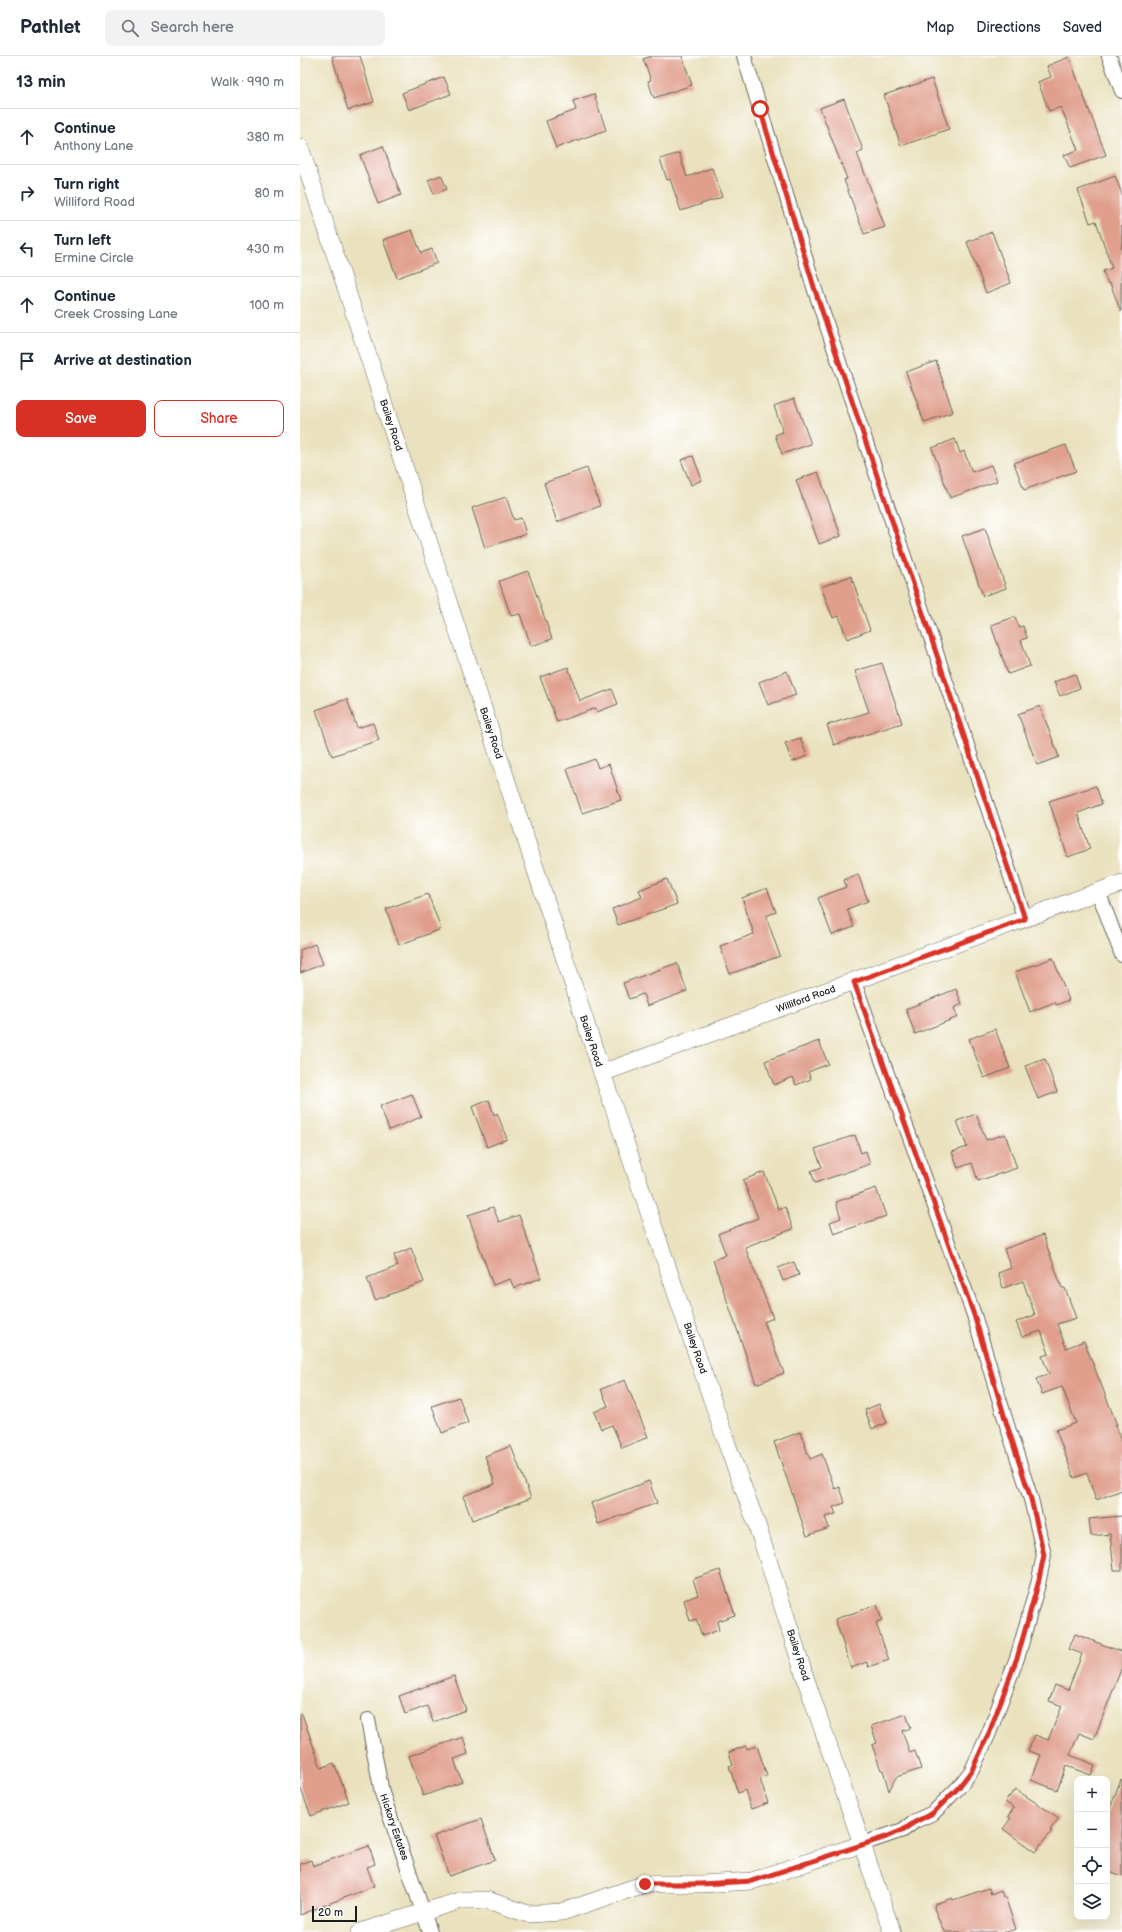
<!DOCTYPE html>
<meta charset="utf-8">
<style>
:root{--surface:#fff;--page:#f2f2f3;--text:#1f2937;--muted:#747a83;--line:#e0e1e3;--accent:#d93025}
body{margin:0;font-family:"Balsamiq Sans",sans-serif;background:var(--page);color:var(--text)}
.controls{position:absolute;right:12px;bottom:12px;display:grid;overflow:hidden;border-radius:8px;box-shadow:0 4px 16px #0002}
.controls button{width:36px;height:36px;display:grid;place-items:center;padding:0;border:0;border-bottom:1px solid var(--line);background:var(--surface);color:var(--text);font:20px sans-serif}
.scale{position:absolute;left:12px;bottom:10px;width:45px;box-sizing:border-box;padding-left:4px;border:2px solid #1c1c1c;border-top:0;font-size:11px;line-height:14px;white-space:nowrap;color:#1c1c1c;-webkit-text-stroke:3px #fff;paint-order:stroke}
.stop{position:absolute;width:12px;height:12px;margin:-9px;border:3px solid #d93025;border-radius:50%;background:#fff}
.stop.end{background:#d93025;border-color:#fff;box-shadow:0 1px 4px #0008}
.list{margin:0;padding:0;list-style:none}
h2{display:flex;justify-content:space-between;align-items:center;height:52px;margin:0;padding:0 16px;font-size:17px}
h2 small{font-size:13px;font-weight:400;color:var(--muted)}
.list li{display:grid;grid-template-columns:26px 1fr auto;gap:12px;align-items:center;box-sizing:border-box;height:56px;padding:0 16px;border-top:1px solid var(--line)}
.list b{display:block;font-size:15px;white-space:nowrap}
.list p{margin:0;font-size:13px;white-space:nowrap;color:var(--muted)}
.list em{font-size:13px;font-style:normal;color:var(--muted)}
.actions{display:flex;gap:8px;padding:12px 16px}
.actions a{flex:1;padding:9px 0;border:1px solid var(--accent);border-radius:8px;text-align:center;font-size:14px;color:var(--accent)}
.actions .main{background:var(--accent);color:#fff}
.icon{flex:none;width:22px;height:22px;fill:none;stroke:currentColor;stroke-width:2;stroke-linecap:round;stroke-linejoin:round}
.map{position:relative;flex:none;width:822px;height:1876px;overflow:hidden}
header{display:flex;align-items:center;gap:24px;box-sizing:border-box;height:56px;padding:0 20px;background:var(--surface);border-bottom:1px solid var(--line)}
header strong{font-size:19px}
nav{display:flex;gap:22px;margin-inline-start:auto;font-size:14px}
.search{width:280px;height:36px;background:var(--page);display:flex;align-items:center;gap:10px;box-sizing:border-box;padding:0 14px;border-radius:8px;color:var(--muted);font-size:15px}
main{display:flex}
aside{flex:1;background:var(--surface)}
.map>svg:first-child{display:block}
.building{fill:#e09f8d}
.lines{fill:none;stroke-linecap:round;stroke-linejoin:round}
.minor-casing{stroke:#646155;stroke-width:16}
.tertiary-casing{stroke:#646155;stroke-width:18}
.minor{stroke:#fff;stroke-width:14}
.tertiary{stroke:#fff;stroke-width:17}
.route{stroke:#d93025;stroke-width:5}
.labels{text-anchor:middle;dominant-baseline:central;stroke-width:4;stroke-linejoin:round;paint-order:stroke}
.street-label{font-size:10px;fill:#1c1c1c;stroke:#fff}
</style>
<header>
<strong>Pathlet</strong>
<div class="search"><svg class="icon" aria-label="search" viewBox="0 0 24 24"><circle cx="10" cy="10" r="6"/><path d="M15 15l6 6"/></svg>Search here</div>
<nav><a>Map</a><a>Directions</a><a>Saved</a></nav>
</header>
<main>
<aside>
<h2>13 min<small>Walk · 990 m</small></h2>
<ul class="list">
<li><svg class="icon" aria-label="ahead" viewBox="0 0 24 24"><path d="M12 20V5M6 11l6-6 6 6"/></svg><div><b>Continue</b><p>Anthony Lane</p></div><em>380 m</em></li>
<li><svg class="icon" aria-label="right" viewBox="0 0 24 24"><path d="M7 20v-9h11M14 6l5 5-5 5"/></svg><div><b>Turn right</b><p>Williford Road</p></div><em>80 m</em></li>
<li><svg class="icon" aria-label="left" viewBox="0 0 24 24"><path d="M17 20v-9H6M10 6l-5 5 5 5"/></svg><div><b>Turn left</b><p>Ermine Circle</p></div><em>430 m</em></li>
<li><svg class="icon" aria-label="ahead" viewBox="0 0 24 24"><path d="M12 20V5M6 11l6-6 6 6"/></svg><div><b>Continue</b><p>Creek Crossing Lane</p></div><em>100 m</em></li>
<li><svg class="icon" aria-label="arrive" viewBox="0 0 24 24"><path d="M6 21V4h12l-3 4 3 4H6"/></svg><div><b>Arrive at destination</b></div></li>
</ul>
<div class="actions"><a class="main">Save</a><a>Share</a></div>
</aside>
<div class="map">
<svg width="822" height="1876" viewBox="0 0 822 1876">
<rect width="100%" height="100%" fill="#fff"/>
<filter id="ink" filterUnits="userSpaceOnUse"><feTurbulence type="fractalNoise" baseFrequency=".025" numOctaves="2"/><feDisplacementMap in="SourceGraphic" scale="8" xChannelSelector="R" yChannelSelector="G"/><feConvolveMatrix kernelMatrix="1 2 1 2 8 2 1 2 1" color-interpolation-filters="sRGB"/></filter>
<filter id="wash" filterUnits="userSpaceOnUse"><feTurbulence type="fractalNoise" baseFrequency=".012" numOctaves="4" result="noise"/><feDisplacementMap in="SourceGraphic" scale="16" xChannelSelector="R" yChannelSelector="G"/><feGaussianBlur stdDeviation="0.9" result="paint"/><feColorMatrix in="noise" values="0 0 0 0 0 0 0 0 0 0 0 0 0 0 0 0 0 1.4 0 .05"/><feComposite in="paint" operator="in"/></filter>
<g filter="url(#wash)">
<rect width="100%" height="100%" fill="#eae2bf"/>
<g id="blocks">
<!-- building -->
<path class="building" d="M32,0h28l14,46 -26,8z
M352,0h30l10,29 -38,13 -6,-17 3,-1 -8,-21z
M769,1l37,98 -36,13 -6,-13 14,-5 -17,-43 -12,4 -11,-29 13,-5 -4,-11z
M144,21l7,17 -42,16 -7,-17z
M632,23l17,50 -48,17 -17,-51z
M294,38l12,36 -50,18 -10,-27 30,-11 -3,-9z
M544,43l19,51 -6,3 28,74 -21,7 -20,-54 3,-1 -27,-71z
M83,90l18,49 -23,9 -18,-49z
M379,97l8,24 25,-9 10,29 -41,14 -11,-32 -3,1 -7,-21z
M141,119l6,14 -13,5 -6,-14z
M815,120l7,18 -1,118 -11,-29 -2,1 -5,-13 9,-3 -16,-47 -6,2 -12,-33z
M112,174l9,23 11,-4 5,14 -40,15 -14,-38z
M692,176l19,51 -25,10 -19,-51z
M636,305l17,51 -29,10 -18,-50z
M494,342l17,46 -29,10 -7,-19 8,-3 -9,-26z
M655,383l5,14 4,-2 8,21 19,-7 6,16 -47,17 -18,-50z
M766,389l10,26 -52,19 -10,-27z
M393,400l9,24 -11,5 -10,-25z
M287,412l13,38 -43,16 -13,-39z
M518,416l23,64 -22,8 -23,-64z
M206,441l8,23 7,-2 5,16 -41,14 -13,-40z
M685,472l21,60 -23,8 -21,-60z
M228,515l24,68 -21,7 -11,-32 -9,2 -12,-35z
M551,520l19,54 -23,9 -8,-23 -6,2 -12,-31z
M715,561l4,10 4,-1 4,12 -6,2 9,26 -22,8 -17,-49z
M582,607l20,60 -68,22 -7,-20 42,-13 -14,-41z
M268,611l12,34 32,-12 6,15 -21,8 -1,-4 -39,14 -17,-45z
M487,615l9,24 -28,10 -9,-23z
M775,618l5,14 -20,8 -6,-14z
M47,643l10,29 16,-5 6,17 -47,16 -16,-46z
M740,650l19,51 -22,8 -19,-51z
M500,682l7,18 -15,6 -7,-19z
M295,703l3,9 11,-4 12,36 -39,13 -15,-44z
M796,730l6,18 -24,9 12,36 -22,8 -19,-56z
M558,818l10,27 -21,8 7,18 -22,8 -14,-37 28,-11 -2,-7z
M367,823l10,25 -59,21 -6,-16 30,-12 -3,-7z
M467,832l9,24 -10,4 14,40 -50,18 -10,-28 34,-12 -12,-36z
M128,838l13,35 -42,16 -13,-36z
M15,888l8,20 -23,9v-23z
M753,902l16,42 -13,5 -1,-3 -25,10 -15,-40z
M377,907l10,28 -40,15 -4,-12 -14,5 -6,-16z
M656,933l6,15 -8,4 4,9 -43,17 -9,-25z
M695,973l15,39 -26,10 -15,-39z
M519,985l9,23 -20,8 3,7 -15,6 -3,-8 -19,8 -9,-24z
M745,1003l12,33 -19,7 -13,-33z
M112,1038l9,23 -32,13 -9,-24z
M189,1044l5,15 3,-2 10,26 -20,8 -15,-40z
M676,1058l10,26 19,-6 12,34 -39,13 -6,-18 -14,5 -6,-16 15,-5 -10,-26z
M555,1079l6,18 5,-2 4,13 -55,19 -4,-12 11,-4 -7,-18z
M464,1116l15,38 6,-3 8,22 -48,18 28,71 -9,4 20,51 -28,11 -43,-124 13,-5 -8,-21 40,-16 -15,-38z
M576,1132l10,28 -52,18 -4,-12 11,-4 -5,-16z
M193,1151l6,15 20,-7 22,63 -27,10 -4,-9 -17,6 -25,-70z
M743,1179l19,53h3l11,30 -19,6 9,24 18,-7 33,84h-2l7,19v46l-26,10 -9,-27 -13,5 -18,-48 20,-7 -14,-36 -20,7 -6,-15 13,-5 -7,-18 7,-2 -8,-23 -19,6 -6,-15 19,-7 -12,-34 -20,7 -5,-15 13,-5 -7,-19z
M111,1192l13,34 -49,18 -8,-22 31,-12 -4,-11z
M494,1206l5,13 -16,6 -5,-13z
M325,1324l23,57 -26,11 -10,-23 -11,4 -7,-17 14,-6 -7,-17z
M159,1341l9,26 -26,10 -10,-27z
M579,1348l8,19 -15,6 -7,-19z
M500,1376l10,27 12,-5 13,35 5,-2 5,16 -12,4 3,7 -11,3 4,11 -22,8 -33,-94z
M211,1390l20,52 -59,22 -9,-24 32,-12 -10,-28z
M349,1425l8,22 -59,21 -7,-21z
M822,1460v54h-8l-4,-36 -19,2 -2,-17z
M420,1514l15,45 -18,6 2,9 -17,6 -6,-17 -6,2 -6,-21 14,-5 -5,-16z
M577,1549l5,16 -6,2 13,37 -21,7 -1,-5 -16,6 -16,-49z
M775,1578l47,18v15l-28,72 -15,-6 -9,22 25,10 -4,10 -25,-9 -9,24 -26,-10 10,-25 -13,-4 7,-16 13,5 14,-34 -13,-5 6,-16 13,5 14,-36 -13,-5z
M154,1620l12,34 -33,12 -6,-16 -22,8 -6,-18z
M0,1658h2l19,54 13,-5 15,39 -38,14 -11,-29z
M606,1658l5,14 -9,3 8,22 5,-2 6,18 -25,8 -7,14 -6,-21h-2l-9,-25 5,-2 -6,-17z
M163,1681l5,17 -14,5 8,23 -39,14 -14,-40z
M446,1690l1,3 10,-3 10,30 -7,3 8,24 -17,6 -6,-19 -7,3 -9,-27 4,-1 -4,-13z
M821,1723l1,1v96l-15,-6v-54z
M715,1733l44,29 -9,12 2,1 -17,21 -32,-23 8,-11 -3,-2 6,-8 -9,-6z
M181,1763l14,41 -46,16 -15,-40z
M69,1790l6,18 -8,3 7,19 -74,29v-51l11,-4 2,6z
M689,1832l2,6 10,-4 2,7h2l11,32 -9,3h-63l-10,-24 1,-4 17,-6 1,2z"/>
</g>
</g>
<g filter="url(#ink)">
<use href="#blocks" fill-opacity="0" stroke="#646155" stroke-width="1"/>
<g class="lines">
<!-- minor casing -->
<g class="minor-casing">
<path id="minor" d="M444,0l70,231 211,632
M809,0l13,35
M798,835l24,64
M554,926l120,333 33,110 24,74 13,56 -6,29 -20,71 -29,78 -17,37 -13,17 -26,26 -18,8 -12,9 -41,14
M68,1664l14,73 48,139"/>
</g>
<!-- tertiary casing -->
<g class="tertiary-casing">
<path id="tertiary" d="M0,91l302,926 126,374 29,78 49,155 86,252
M302,1017l520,-190
M60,1876l102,-32h25l41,14 34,-2 83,-28h56l51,-3 110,-37"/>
</g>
<!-- minor -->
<use href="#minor" class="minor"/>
<!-- tertiary -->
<use href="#tertiary" class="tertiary"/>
</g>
</g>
<g class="lines" filter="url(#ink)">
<!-- route -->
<path class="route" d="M345,1828h56l51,-3 134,-44 17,-7 12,-8 18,-9 26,-26 13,-17 17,-37 29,-78 20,-71 6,-29 -13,-56 -24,-74 -33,-110 -120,-333 171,-63 -211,-632 -54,-178"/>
</g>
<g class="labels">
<!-- street labels -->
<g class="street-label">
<text transform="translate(91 369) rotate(72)">Bailey Road</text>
<text transform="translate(191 677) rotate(72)">Bailey Road</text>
<text transform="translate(506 943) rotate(-20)">Williford Road</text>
<text transform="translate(291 985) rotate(72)">Bailey Road</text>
<text transform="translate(395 1292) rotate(71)">Bailey Road</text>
<text transform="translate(498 1599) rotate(72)">Bailey Road</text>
<text transform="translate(94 1771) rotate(71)">Hickory Estates</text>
</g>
</g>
</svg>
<div class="controls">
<button>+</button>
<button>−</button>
<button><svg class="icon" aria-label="locate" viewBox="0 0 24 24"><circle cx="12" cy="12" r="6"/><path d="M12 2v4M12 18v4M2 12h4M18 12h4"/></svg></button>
<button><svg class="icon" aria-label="layers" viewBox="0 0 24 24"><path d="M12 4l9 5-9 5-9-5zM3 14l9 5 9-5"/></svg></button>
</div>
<div class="scale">20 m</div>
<div class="stop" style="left:460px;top:53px"></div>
<div class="stop end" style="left:345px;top:1828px"></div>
</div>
</main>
